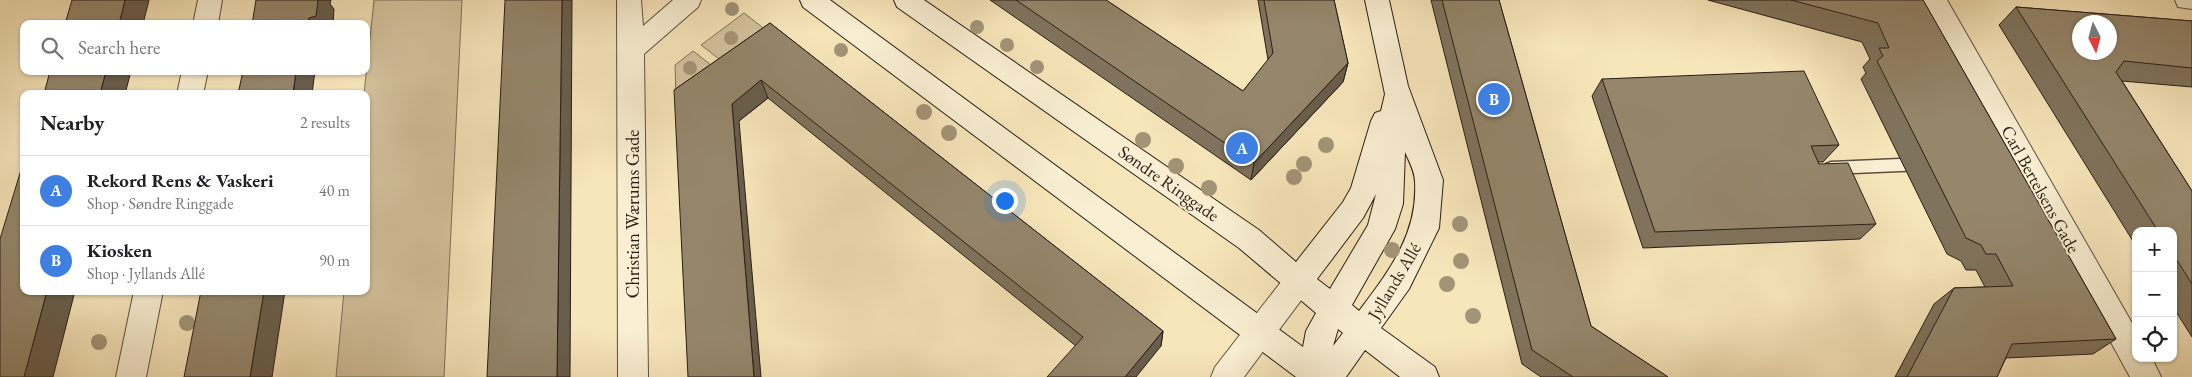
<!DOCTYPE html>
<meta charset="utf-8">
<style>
:root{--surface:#fff;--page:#f2f2f2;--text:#202124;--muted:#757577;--line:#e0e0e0;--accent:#8f2418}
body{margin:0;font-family:"EB Garamond",serif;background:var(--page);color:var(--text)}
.controls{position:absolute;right:15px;bottom:15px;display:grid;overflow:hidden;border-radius:10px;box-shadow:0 1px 4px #0004}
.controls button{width:45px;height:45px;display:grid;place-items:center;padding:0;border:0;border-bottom:1px solid var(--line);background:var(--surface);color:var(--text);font:25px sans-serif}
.compass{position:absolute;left:2072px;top:15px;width:45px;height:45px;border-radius:50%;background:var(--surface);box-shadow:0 1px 4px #0004;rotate:174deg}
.you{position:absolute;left:1004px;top:200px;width:18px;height:18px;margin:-12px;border:4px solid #fff;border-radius:50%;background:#1a73e8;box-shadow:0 0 0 8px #1a73e833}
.badge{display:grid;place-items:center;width:32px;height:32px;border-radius:50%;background:var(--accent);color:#fff;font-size:16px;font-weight:700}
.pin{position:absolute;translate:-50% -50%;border:2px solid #fff;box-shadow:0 1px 5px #0006}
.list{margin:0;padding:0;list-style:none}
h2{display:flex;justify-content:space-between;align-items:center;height:65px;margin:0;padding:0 20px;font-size:21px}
h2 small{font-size:16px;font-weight:400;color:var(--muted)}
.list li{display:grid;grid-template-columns:32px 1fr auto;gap:15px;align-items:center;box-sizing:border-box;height:70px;padding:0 20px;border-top:1px solid var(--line)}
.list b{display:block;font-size:19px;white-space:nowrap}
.list p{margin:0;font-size:16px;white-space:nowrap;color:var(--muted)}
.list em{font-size:16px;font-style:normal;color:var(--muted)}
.icon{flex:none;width:28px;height:28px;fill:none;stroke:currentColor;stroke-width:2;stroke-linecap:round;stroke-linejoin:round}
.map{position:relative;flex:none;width:2192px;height:377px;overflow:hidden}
.search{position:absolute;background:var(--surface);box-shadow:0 1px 4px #0004;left:20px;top:20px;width:350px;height:55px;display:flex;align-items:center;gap:12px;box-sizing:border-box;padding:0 18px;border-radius:10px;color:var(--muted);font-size:19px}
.panel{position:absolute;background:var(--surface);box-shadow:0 1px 4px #0004;left:20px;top:90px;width:350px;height:205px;border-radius:10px}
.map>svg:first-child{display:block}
.green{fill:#d5c49f;stroke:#7f715b}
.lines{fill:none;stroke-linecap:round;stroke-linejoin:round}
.lane-casing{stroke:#5d5040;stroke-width:3}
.street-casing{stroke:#5d5040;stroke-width:2}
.secondary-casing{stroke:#291e17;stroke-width:2}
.lane{fill:#faefd3;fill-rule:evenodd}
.street{fill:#faefd3;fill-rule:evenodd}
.secondary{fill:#faefd3;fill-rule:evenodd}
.tree{fill:#a39477}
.wall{fill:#80735d;stroke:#291e17}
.shaded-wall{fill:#685e4c;stroke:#291e17}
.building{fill:#95866c;stroke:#291e17;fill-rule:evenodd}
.labels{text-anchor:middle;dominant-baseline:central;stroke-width:4;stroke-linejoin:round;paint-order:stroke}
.street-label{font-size:18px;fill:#291e17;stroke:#faefd3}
</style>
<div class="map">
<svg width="2192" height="377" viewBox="0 0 2192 377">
<rect width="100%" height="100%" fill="#f8e6bb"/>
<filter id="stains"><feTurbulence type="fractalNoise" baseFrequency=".004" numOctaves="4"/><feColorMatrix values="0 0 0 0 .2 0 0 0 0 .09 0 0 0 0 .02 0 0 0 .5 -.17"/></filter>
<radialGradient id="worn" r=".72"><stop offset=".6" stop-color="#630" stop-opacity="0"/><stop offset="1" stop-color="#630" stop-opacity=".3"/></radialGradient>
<!-- green -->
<path class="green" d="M374,0h88l-18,377h-108l8,-86h22v-197h-2z
M744,13l22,17 -43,32 -22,-17z
M693,51l22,17 -39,30 -1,-33z"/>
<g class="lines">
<!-- lane casing -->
<g class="lane-casing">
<path id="lane" d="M1923,158l5,2 2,4 -2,4 -5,2 -92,4 -5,-2 -2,-4 2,-4 5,-2z"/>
</g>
<!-- street casing -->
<g class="street-casing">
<path id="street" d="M198,0h24l-4,24h-25z
M617,0h24l2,26 30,-26h28l-3,7 -54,47 4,323h-30z
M1923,0h24l189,330v28h16l9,19h-31z
M2175,0h17v9l-14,-2z
M182,71h26l-5,23h-26z
M1298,269l10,4 4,9 -4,9 -64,86h-33l4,-10 73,-94z
M134,291h29l-17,86h-30z"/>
</g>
<!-- secondary casing -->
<g class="secondary-casing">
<path id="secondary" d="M800,0h30l473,347 3,-16 10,-18 -77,-65 -342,-241 -3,-7h30l335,230 37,32 47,-60 8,-14 20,-67 4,-8 6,-2 4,-17 -20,-94h24l19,86 35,94 -4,48 -30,61 -28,39 54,39 4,10h-39l-35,-27 -19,27h-50l-493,-370zM1405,152c4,9 10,20 10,30 3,52 -26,89 -56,129l-7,-6 43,-76 8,-25zM1376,194l-8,31 -38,64 -13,-10 46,-61zM1338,329l5,4 -10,13z"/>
</g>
<!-- lane -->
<use href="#lane" class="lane"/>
<!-- street -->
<use href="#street" class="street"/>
<!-- secondary -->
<use href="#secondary" class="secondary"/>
</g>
<!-- trees -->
<g class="tree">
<circle cx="732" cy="9" r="7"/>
<circle cx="977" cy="27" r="7"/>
<circle cx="731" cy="38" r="7"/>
<circle cx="1007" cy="45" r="7"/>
<circle cx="841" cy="50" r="7"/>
<circle cx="1037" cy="67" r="7"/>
<circle cx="690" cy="68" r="7"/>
<circle cx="924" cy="112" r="8"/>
<circle cx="949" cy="133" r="8"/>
<circle cx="1143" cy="140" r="8"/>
<circle cx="1326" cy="145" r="8"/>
<circle cx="1304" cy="164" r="8"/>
<circle cx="1176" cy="166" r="8"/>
<circle cx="1294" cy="177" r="8"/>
<circle cx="1209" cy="188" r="8"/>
<circle cx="1460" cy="224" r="8"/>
<circle cx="1392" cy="250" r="8"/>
<circle cx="1461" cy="261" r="8"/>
<circle cx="1447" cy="284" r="8"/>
<circle cx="1473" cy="316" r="8"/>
<circle cx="187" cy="323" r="8"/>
<circle cx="99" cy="342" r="8"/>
</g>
<!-- wall -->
<path class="wall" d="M990,0h116l137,91 25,-31 -10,-60h76l14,63 -5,19 -92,98z
M1431,0h68l92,326 77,51h-127l-19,-13z
M1708,0h215l193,339 -23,15 -87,4 -9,19h-102l39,-73 20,-16 31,-1 -9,-17h-10l-5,-9 -14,-7 -86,-175 5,-6 -3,-6 7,-8 -8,-17z
M2016,7l176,14v66l-70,-6 70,110v146l-19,-30v-76h-37v15l-137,-221z
M770,23l393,308 -2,15h-85l-308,-248 -29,23 -65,-31z
M1602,79l237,66 -16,17h-5l1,2 57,60 -16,15 -217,9 -51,-152z"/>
<!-- shaded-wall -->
<path class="shaded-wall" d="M125,0h24l-6,24h-24z
M318,0h13l-1,4 4,5 -1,15h-25l1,-6z
M562,0h10l-2,377h-13z
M1348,63l-5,19 -92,98 3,-17z
M106,71h25l-6,23h-25z
M296,71h19l-3,23h-19z
M761,80l7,18 -29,23 22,256h-7l-22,-273z
M47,291h28l-22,86h-29z
M264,291h21l-13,86h-22z
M1163,331l-2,15 -25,31h-11z"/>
<!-- building -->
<path class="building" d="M72,0h53l-6,24h-54z
M256,0h62l-2,16 -7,2 -1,6h-56z
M505,0h57l-5,377h-70z
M1016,0h90l137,91 30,-38 -9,-53h70l14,63 -94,100z
M1442,0h57l92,326 77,51h-95l-41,-27z
M1791,0h132l193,339 -104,5 -15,33h-90l47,-89 59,-2 -17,-32h-10l-5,-9 -15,-7 -89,-177 6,-5 -4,-8h10l-11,-25z
M2016,7l176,14v47l-68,-7 -8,11 76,119v93l-19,-30v-23h-15zM2080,22h30v30h-30z
M770,23l393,308 -38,46h-78l36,-40 -322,-257 -29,24 22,273h-66l-14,-287z
M50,71h56l-6,23h-56z
M243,71h53l-3,23h-55z
M1804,71l35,74 -28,1 8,18 29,-1 28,61 -221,8 -53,-153z
M24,160v131h23l-23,86h-24v-138z
M201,291h63l-14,86h-66z"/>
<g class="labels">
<!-- street labels -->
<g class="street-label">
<text transform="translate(1169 183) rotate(35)">Søndre Ringgade</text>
<text transform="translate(2041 189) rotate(61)">Carl Bertelsens Gade</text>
<text transform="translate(632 214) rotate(-90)">Christian Wærums Gade</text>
<text transform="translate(1394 281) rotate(-59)">Jyllands Allé</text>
</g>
</g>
<rect width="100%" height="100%" filter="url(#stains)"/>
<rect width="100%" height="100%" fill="url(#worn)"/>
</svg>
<div class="controls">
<button>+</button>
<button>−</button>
<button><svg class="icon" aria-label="locate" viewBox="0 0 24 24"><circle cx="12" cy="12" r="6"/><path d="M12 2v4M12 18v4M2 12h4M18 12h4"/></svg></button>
</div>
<svg class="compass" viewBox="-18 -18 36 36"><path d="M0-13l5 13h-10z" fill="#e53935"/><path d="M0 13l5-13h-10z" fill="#757577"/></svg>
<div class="you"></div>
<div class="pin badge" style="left:1242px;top:148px;background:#3f7fe0">A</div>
<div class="pin badge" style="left:1494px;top:99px;background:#3f7fe0">B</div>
<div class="search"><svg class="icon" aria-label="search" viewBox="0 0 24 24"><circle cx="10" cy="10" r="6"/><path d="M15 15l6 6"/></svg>Search here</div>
<section class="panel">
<h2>Nearby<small>2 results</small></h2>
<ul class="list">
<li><span class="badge" style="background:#3f7fe0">A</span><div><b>Rekord Rens &amp; Vaskeri</b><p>Shop · Søndre Ringgade</p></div><em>40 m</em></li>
<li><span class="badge" style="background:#3f7fe0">B</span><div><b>Kiosken</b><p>Shop · Jyllands Allé</p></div><em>90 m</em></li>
</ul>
</section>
</div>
